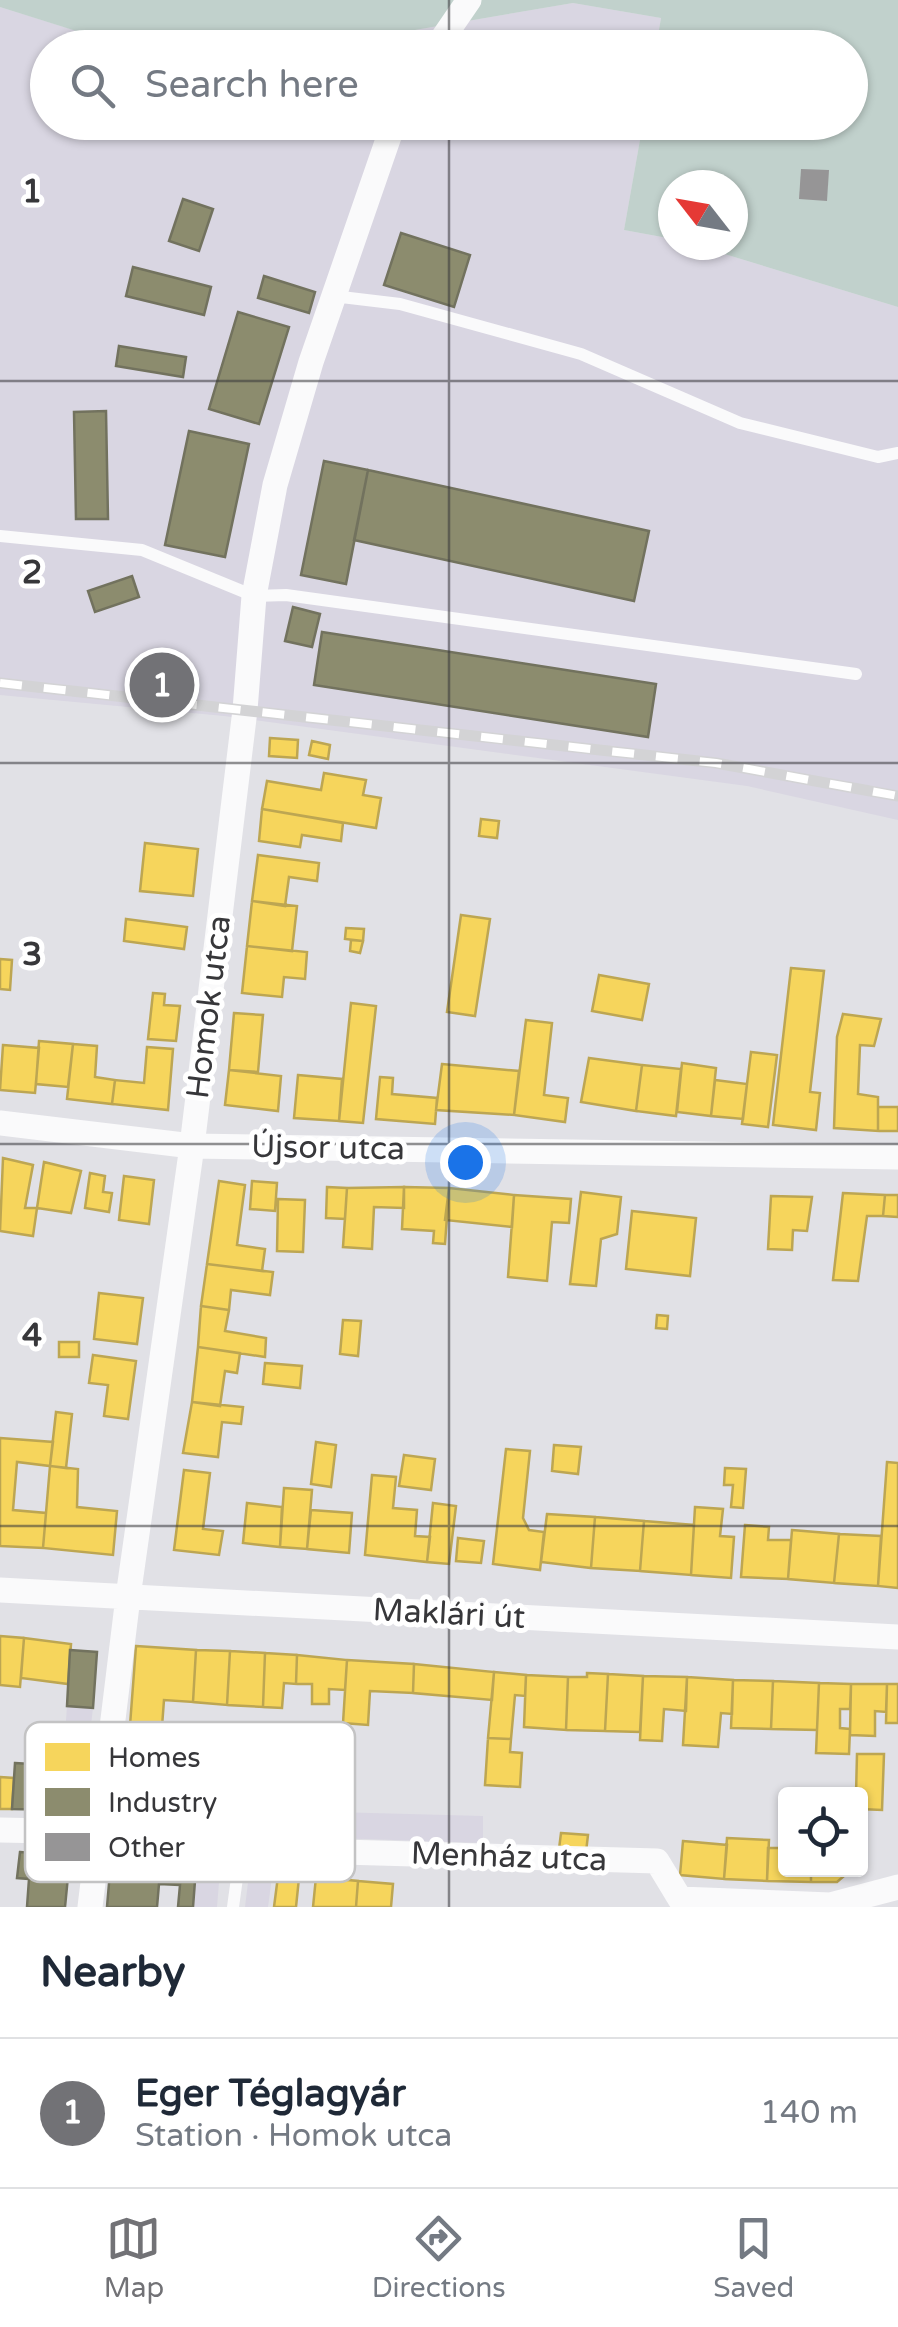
<!DOCTYPE html>
<meta charset="utf-8">
<style>
:root{--surface:#fff;--page:#f6f6f7;--text:#1f2937;--muted:#747a83;--line:#e0e1e3;--accent:#727276}
body{margin:0;font-family:"Varela Round",sans-serif;background:var(--page);color:var(--text)}
.controls{position:absolute;right:30px;bottom:30px;display:grid;overflow:hidden;border-radius:10px;box-shadow:0 2px 8px #0004}
.controls button{width:90px;height:90px;display:grid;place-items:center;padding:0;border:0;border-bottom:2px solid var(--line);background:var(--surface);color:var(--text);font:50px sans-serif}
.compass{position:absolute;left:658px;top:170px;width:90px;height:90px;border-radius:50%;background:var(--surface);box-shadow:0 2px 8px #0004;rotate:301deg}
.you{position:absolute;left:465px;top:1162px;width:35px;height:35px;margin:-25px;border:8px solid #fff;border-radius:50%;background:#1a73e8;box-shadow:0 0 0 15px #1a73e833}
.badge{display:grid;place-items:center;width:65px;height:65px;border-radius:50%;background:var(--accent);color:#fff;font-size:32px;font-weight:700}
.pin{position:absolute;translate:-50% -50%;border:5px solid #fff;box-shadow:0 2px 10px #0006}
.list{margin:0;padding:0;list-style:none}
h2{display:flex;justify-content:space-between;align-items:center;height:130px;margin:0;padding:0 40px;font-size:42px}
h2 small{font-size:32px;font-weight:400;color:var(--muted)}
.list li{display:grid;grid-template-columns:65px 1fr auto;gap:30px;align-items:center;box-sizing:border-box;height:150px;padding:0 40px;border-top:2px solid var(--line)}
.list b{display:block;font-size:38px;white-space:nowrap}
.list p{margin:0;font-size:32px;white-space:nowrap;color:var(--muted)}
.list em{font-size:32px;font-style:normal;color:var(--muted)}
.icon{flex:none;width:55px;height:55px;fill:none;stroke:currentColor;stroke-width:2;stroke-linecap:round;stroke-linejoin:round}
.map{position:relative;flex:none;width:898px;height:1907px;overflow:hidden}
.search{position:absolute;background:var(--surface);box-shadow:0 2px 8px #0004;left:30px;right:30px;top:30px;height:110px;display:flex;align-items:center;gap:25px;box-sizing:border-box;padding:0 35px;border-radius:55px;color:var(--muted);font-size:38px}
.sheet{height:280px;background:var(--surface)}
nav{display:flex;justify-content:space-around;align-items:center;box-sizing:border-box;height:140px;border-top:2px solid var(--line);background:var(--surface);font-size:28px;color:var(--muted)}
nav a{display:grid;justify-items:center;gap:5px}
nav .on{color:var(--accent)}
.map>svg:first-child{display:block}
.built{fill:#d9d6e2}
.green{fill:#c1d1cc}
.homes{fill:#f6d55c;stroke:#bda652;stroke-width:2.5}
.industry{fill:#8c8c6e;stroke:#72725e;stroke-width:2.5}
.building{fill:#969596}
.lines{fill:none;stroke-linecap:round;stroke-linejoin:round}
.service{stroke:#fafafb;stroke-width:12}
.minor{stroke:#fafafb;stroke-width:25}
.rail-casing{stroke:#d3d3d5;stroke-width:11}
.rail{stroke:#fff;stroke-width:8;stroke-dasharray:22;stroke-linecap:butt}
.grid{fill:none;stroke:#37373a;stroke-width:2.5;stroke-opacity:0.55}
.labels{text-anchor:middle;dominant-baseline:central;stroke-width:10;stroke-linejoin:round;paint-order:stroke}
.street-label{font-size:32px;fill:#37373a;stroke:#fff}
.key{fill:#fff;stroke:#c3c3c4;stroke-width:2.5}
.key-label{font-size:28px;fill:#37373a}
.grid-label{font-size:32px;text-anchor:middle;font-weight:bold;fill:#37373a;stroke:#fff;stroke-width:10;stroke-linejoin:round;paint-order:stroke}
</style>
<div class="map">
<svg width="898" height="1907" viewBox="0 0 898 1907">
<rect width="100%" height="100%" fill="#e1e1e6"/>
<!-- built -->
<path class="built" d="M573,3l88,15 -5,30h-608v74l595,1 -19,107 49,9v6h22l203,62v513l-151,-34 -523,-70 -224,-21v-688l109,34 265,-4z
M67,1706l26,2 -10,85h-22z
M310,1745l26,1 -2,66 149,4v27l-178,-6z
M196,1868l24,2 -3,37h-24z
M249,1874l23,3 -4,30h-23z"/>
<!-- green -->
<path class="green" d="M0,0h898v307l-203,-62h38v-60h-60v54l-49,-9 19,-107 207,-1v-74l-194,-1 5,-29 -88,-15 -199,34 -266,4 -108,-34z"/>
<!-- homes -->
<path class="homes" d="M270,738l28,2 -1,18 -28,-2z
M312,741l18,4 -2,14 -19,-4z
M324,773l42,7 -3,15 18,3 -5,30 -114,-19 5,-28 54,9z
M262,809l81,14 -2,18 -39,-6 -2,12 -41,-6z
M481,819l18,2 -2,17 -18,-2z
M145,843l53,6 -5,47 -53,-5z
M258,855l61,8 -2,18 -28,-4 -4,29 -33,-5z
M252,901l45,5 -5,45 -45,-5z
M461,915l29,4 -15,97 -28,-4z
M126,919l61,8 -3,22 -60,-8z
M346,928l18,1 -1,12 -18,-2z
M351,940l12,1 -3,12 -10,-2z
M247,946l60,6 -2,27 -21,-2 -2,20 -40,-4z
M0,959l12,1 -2,30 -10,-1z
M791,968l33,3 -14,121 10,1 -4,37 -43,-5z
M599,975l50,9 -7,36 -50,-9z
M153,993l12,1 -1,11 16,1 -4,35 -28,-2z
M351,1003l25,3 -13,117 -24,-2z
M234,1013l29,2 -5,57 -29,-2z
M843,1014l38,5 -7,27 -14,-1 -2,49 20,3v34l-44,-3 3,-91z
M526,1020l26,3 -8,72 24,3 -3,24 -51,-7z
M39,1041l34,3 -5,43 -32,-3z
M73,1044l24,2 -2,31 20,3 -3,24 -45,-5z
M3,1045l36,3 -4,45 -35,-3z
M147,1047l26,2 -5,61 -56,-6 3,-24 29,3z
M751,1052l26,3 -9,72 -26,-3z
M589,1058l53,7 -6,46 -55,-9z
M682,1063l34,5 -5,48 -34,-4z
M442,1064l77,7 -5,44 -78,-5z
M642,1065l39,4 -5,47 -40,-5z
M229,1070l52,6 -3,35 -53,-6z
M298,1075l44,4 -3,42 -45,-3z
M380,1077l13,1 -1,16 45,4 -2,26 -59,-5z
M715,1080l32,4 -4,35 -32,-3z
M878,1107h20v24h-20z
M3,1158l30,7 -8,43h12l-4,28 -33,-5z
M44,1162l37,9 -10,42 -34,-5z
M90,1173l15,3 -2,16 9,1 -3,19 -24,-4z
M124,1176l30,4 -5,44 -30,-4z
M219,1181l26,4 -8,60 28,4 -3,22 -55,-7z
M252,1181l25,2 -2,28 -25,-2z
M327,1187l20,1 -2,31 -19,-1z
M404,1187v21l-30,-1 -2,42 -29,-2 4,-59z
M404,1187l45,1 -4,56 -12,-1 1,-12 -32,-2z
M449,1188l65,7 -2,32 -67,-7z
M581,1192l40,5 -4,37 -16,5 -5,47 -26,-2z
M843,1193l42,2 -2,21h-16l-9,65 -25,-1z
M514,1195l57,4 -2,24 -17,-1 -5,59 -39,-4z
M885,1195h13v22l-15,-1z
M771,1196l41,1 -5,34 -14,-1 -1,20 -24,-1z
M278,1199l27,1 -2,52 -26,-1z
M632,1211l64,7 -6,58 -64,-7z
M207,1264l66,8 -3,23 -39,-5 -2,20 -28,-4z
M99,1293l44,5 -6,46 -43,-5z
M201,1306l28,4 -4,21 41,7 -1,19 -67,-10z
M657,1315l11,1 -1,13 -11,-1z
M343,1320l18,1 -3,35 -18,-2z
M59,1342h20v15h-20z
M198,1347l42,6 -3,20 -12,-2 -5,35 -28,-4z
M93,1355l43,6 -8,58 -24,-3 4,-31 -19,-2z
M265,1363l37,3 -2,22 -37,-4z
M192,1402l51,5 -2,17 -19,-2 -4,35 -35,-4z
M56,1412l16,2 -6,54 -16,-2z
M0,1438l53,4 -3,24 -33,-4 -4,48 33,3 -3,35 -43,-2z
M316,1442l20,3 -5,42 -20,-3z
M554,1445l27,2 -3,27 -26,-3z
M506,1449l24,2 -7,67 6,12 15,2 -4,38 -47,-6z
M404,1455l31,4 -4,31 -32,-4z
M887,1462l11,1v125l-20,-2z
M50,1466l28,3 -1,38 40,4 -4,44 -70,-7z
M725,1468l21,1 -3,39 -12,-1 2,-22h-9z
M184,1470l26,3 -7,56 20,2 -4,24 -45,-5z
M372,1475l24,2 -3,31 24,2 -2,26 15,1 -3,25 -62,-7z
M284,1488l28,2 -5,59 -27,-2z
M247,1503l35,4 -2,40 -37,-4z
M433,1503l23,3 -7,58 -22,-2z
M695,1507l28,2 -3,27 14,1 -3,41 -40,-3z
M311,1510l41,3 -3,40 -42,-4z
M547,1514l48,3 -4,51 -50,-6z
M595,1517l49,4 -4,50 -49,-3z
M644,1521l50,4 -3,50 -51,-4z
M745,1525l24,2 -1,13h23l-3,39 -47,-2z
M792,1530l47,4 -5,49 -46,-4z
M839,1534l42,2 -3,50 -44,-3z
M458,1538l26,3 -3,22 -25,-2z
M0,1636l24,2 -4,49 -20,-2z
M24,1638l47,6 -3,40 -47,-6z
M136,1646l60,4 -3,52 -29,-2 -6,80 23,2 -4,53 -55,-4z
M196,1650l34,1 -3,54 -34,-3z
M230,1651l35,2 -2,54 -36,-2z
M265,1653l32,2 -1,29 -12,-1 -2,25 -19,-1z
M297,1655l50,5 -2,30 -16,-1v15h-17v-20h-16z
M347,1660l67,4 -1,29 -43,-2 -2,34 -25,-2z
M414,1664l80,8 -2,28 -79,-7z
M494,1672l32,3 -1,21 -10,-1 -4,44 -23,-1z
M587,1673l21,1 -3,57 -39,-1 2,-53h19z
M608,1674l35,2 -3,56 -35,-1z
M526,1675l42,2 -2,53 -42,-3z
M643,1676l44,1 -1,34 -22,-2 -2,32 -22,-1z
M687,1677l46,3 -1,34 -11,-1 -3,34 -35,-2z
M733,1680l40,1 -2,48 -40,-1z
M773,1681l46,2 -2,47 -46,-1z
M819,1683l32,1 -1,25h-10v19l10,1 -1,25 -33,-1z
M851,1684h36l-1,28 -11,-1v25l-25,-1z
M887,1684h11v39h-12z
M488,1738l23,1 -1,13 12,1 -2,34 -35,-2z
M857,1754h27l-2,56 -22,-1v-15h-4z
M0,1777l14,1 -2,31h-12z
M561,1833l27,2 -2,17 -27,-3z
M727,1838l42,2 -2,41 -43,-2z
M683,1841l44,4 -3,34 -44,-4z
M768,1848h18v22h25v12l-44,-1z
M811,1870h40l-14,12h-26z
M278,1876l21,2 -3,29h-22z
M316,1877l42,4 -2,26h-43z
M358,1881l35,3 -2,23h-35z"/>
<!-- industry -->
<path class="industry" d="M578,37l60,10 -62,1z
M183,199l30,10 -14,42 -30,-10z
M401,233l69,22 -16,52 -70,-22z
M133,267l78,20 -7,28 -78,-19z
M264,276l51,16 -6,21 -51,-15z
M238,312l51,15 -30,97 -50,-15z
M119,346l67,11 -3,20 -67,-11z
M106,411l2,108h-32l-2,-107z
M189,431l60,13 -24,113 -60,-12z
M324,461l44,9 -22,114 -45,-9z
M368,470l281,61 -15,70 -280,-61z
M132,576l7,21 -44,15 -7,-21z
M293,607l27,7 -8,33 -27,-6z
M322,632l334,52 -8,53 -334,-52z
M70,1650l27,2 -4,56 -26,-2z
M15,1763l48,3 -2,27h22l-22,17 -49,-1z
M20,1852l50,4 -5,51h-38l2,-28 -12,-1z
M111,1860l85,8 -3,39h-15l2,-22 -21,-1 -2,23h-50z"/>
<!-- building -->
<path class="building" d="M801,169l28,1 -2,31 -28,-2z"/>
<g class="lines">
<!-- service -->
<path class="service" d="M333,296l67,8 181,50 159,69 138,34 20,-4
M0,536l142,14 112,46 32,-1 570,79
M289,1851l7,-99
M233,1907l8,-58"/>
<!-- minor -->
<path class="minor" d="M436,48l33,-48
M0,1123l192,23 706,11
M0,1590l898,47
M0,1830l98,2
M97,1845l560,16 23,38 150,6 68,-18
M90,1907l38,-310 64,-451 53,-436 9,-114 21,-111 36,-123 83,-240"/>
<!-- rail casing -->
<g class="rail-casing">
<path id="rail" d="M0,683l716,80 182,33"/>
</g>
<!-- rail -->
<use href="#rail" class="rail"/>
</g>
<!-- grid -->
<path class="grid" d="M449,0v48M449,122v1785M0,381h898M0,763h898M0,1144h898M0,1526h898"/>
<g class="labels">
<!-- street labels -->
<g class="street-label">
<text transform="translate(209 1007) rotate(-83)">Homok utca</text>
<text transform="translate(328 1148) rotate(1)">Újsor utca</text>
<text transform="translate(449 1614) rotate(3)">Maklári út</text>
<text transform="translate(509 1857) rotate(2)">Menház utca</text>
</g>
</g>
<!-- legend -->
<rect x="25" y="1722" width="330" height="160" rx="15" class="key"/>
<rect x="45" y="1743" width="45" height="28" fill="#f6d55c"/>
<rect x="45" y="1788" width="45" height="28" fill="#8c8c6e"/>
<rect x="45" y="1833" width="45" height="28" fill="#969596"/>
<g class="key-label">
<text x="108" y="1767">Homes</text>
<text x="108" y="1812">Industry</text>
<text x="108" y="1857">Other</text>
</g>
<g class="grid-label">
<text x="32" y="202">1</text>
<text x="32" y="583">2</text>
<text x="32" y="965">3</text>
<text x="32" y="1346">4</text>
</g>
</svg>
<div class="controls">
<button><svg class="icon" aria-label="locate" viewBox="0 0 24 24"><circle cx="12" cy="12" r="6"/><path d="M12 2v4M12 18v4M2 12h4M18 12h4"/></svg></button>
</div>
<svg class="compass" viewBox="-18 -18 36 36"><path d="M0-13l5 13h-10z" fill="#e53935"/><path d="M0 13l5-13h-10z" fill="#747a83"/></svg>
<div class="you"></div>
<div class="pin badge" style="left:162px;top:685px">1</div>
<div class="search"><svg class="icon" aria-label="search" viewBox="0 0 24 24"><circle cx="10" cy="10" r="6"/><path d="M15 15l6 6"/></svg>Search here</div>
</div>
<section class="sheet">
<h2>Nearby<small></small></h2>
<ul class="list">
<li><span class="badge">1</span><div><b>Eger Téglagyár</b><p>Station · Homok utca</p></div><em>140 m</em></li>
</ul>
</section>
<nav>
<a class="on"><svg class="icon" aria-label="map" viewBox="0 0 24 24"><path d="M3 6l6-2 6 2 6-2v14l-6 2-6-2-6 2zM9 4v14M15 6v14"/></svg>Map</a>
<a><svg class="icon" aria-label="directions" viewBox="0 0 24 24"><path d="M12 3l9 9-9 9-9-9zM9 14v-3h6M13 9l2 2-2 2"/></svg>Directions</a>
<a><svg class="icon" aria-label="saved" viewBox="0 0 24 24"><path d="M7 4h10v16l-5-4-5 4z"/></svg>Saved</a>
</nav>
